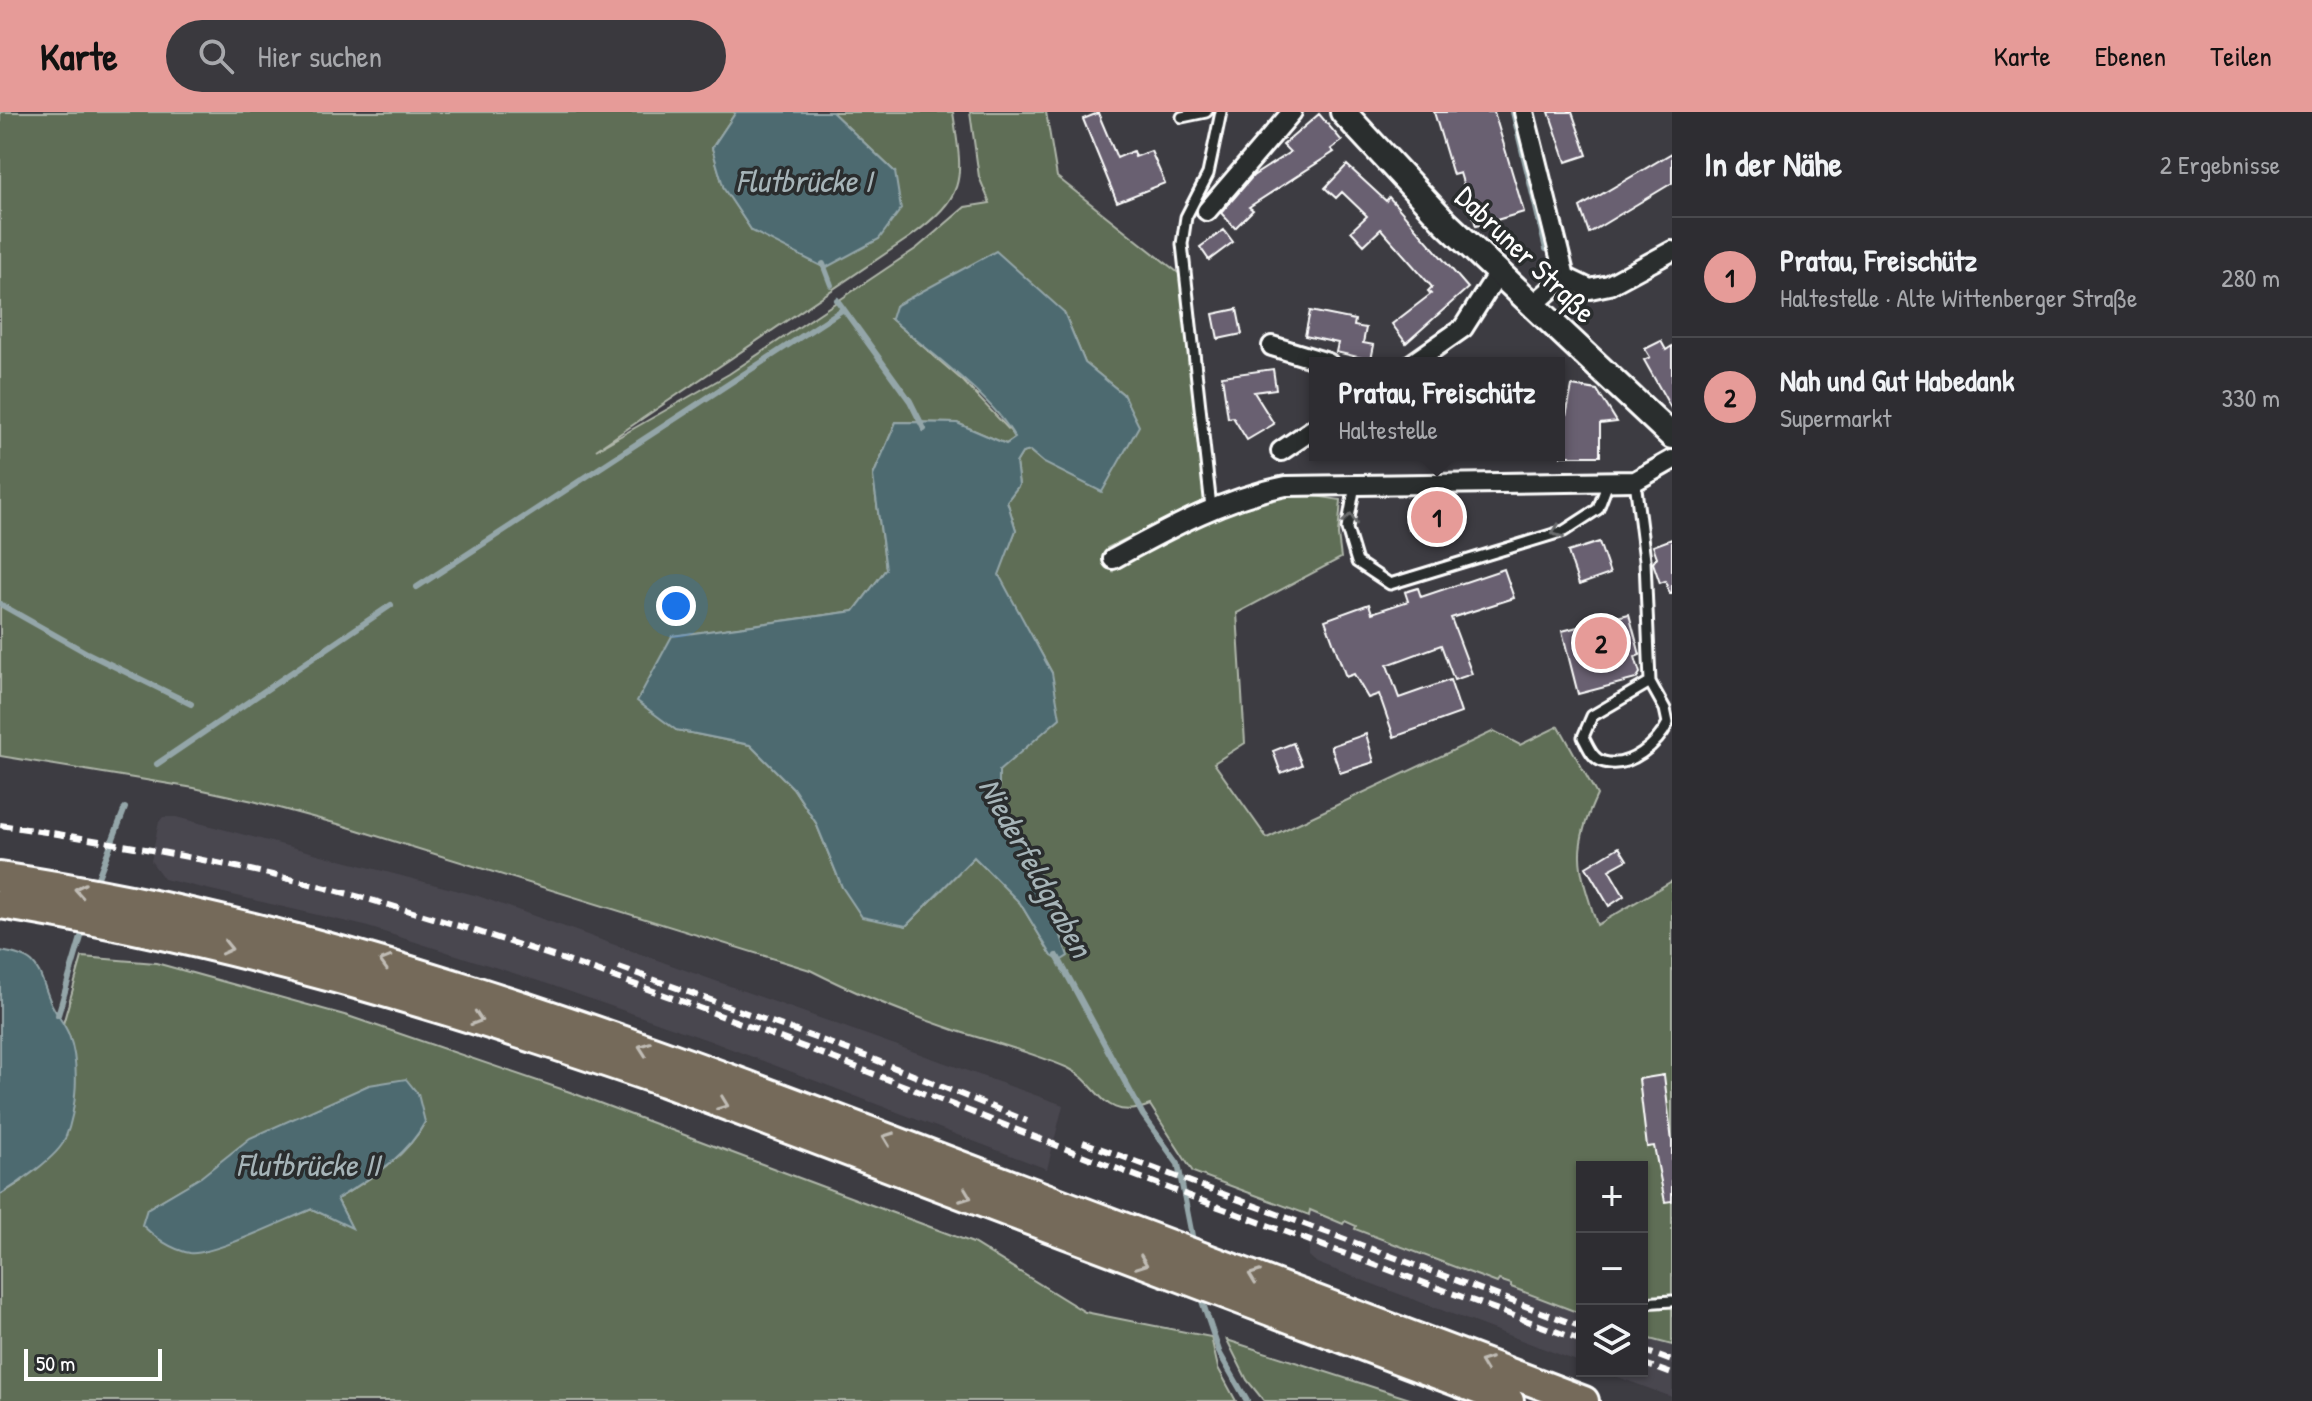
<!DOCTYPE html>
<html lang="de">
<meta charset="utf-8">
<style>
:root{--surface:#2e2d32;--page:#3a393e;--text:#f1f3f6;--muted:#a7a8ac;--line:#49494d;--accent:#e69b98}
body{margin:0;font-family:"Patrick Hand",sans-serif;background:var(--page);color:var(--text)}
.controls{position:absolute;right:24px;bottom:24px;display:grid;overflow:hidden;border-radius:0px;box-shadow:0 2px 6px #0004}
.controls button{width:72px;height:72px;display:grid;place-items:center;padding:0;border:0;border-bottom:2px solid var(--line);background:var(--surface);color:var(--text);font:40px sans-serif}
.scale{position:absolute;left:24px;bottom:20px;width:138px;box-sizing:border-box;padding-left:8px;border:4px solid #fff;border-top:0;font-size:22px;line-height:28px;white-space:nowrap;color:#fff;-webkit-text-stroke:6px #2a2d2e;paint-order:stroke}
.you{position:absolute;left:676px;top:494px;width:28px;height:28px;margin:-20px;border:6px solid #fff;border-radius:50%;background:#1a73e8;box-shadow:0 0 0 12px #1a73e833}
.badge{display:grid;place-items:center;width:52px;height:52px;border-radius:50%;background:var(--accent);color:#111;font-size:26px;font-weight:700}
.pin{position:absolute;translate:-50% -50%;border:4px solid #fff;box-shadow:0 2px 8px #0006}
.popup{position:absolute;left:1309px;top:245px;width:256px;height:104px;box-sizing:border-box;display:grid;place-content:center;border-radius:0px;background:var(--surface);filter:drop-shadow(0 2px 6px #0005);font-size:26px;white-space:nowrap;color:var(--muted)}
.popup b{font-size:30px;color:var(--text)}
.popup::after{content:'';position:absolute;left:50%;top:100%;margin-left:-16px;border:16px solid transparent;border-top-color:var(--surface)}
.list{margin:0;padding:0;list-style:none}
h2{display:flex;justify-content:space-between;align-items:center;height:104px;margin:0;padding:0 32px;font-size:34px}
h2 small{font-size:26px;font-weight:400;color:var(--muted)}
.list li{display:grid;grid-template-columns:52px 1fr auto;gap:24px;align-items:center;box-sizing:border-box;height:120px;padding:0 32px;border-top:2px solid var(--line)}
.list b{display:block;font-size:30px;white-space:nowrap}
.list p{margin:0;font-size:26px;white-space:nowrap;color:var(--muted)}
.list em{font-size:26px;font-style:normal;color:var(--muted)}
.icon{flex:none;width:44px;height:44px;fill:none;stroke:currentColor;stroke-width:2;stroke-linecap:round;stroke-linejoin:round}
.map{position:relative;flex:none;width:1672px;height:1289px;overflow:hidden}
header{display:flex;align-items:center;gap:48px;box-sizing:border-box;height:112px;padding:0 40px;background:var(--accent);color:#111}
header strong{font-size:38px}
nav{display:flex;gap:44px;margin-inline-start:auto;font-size:28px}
.search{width:560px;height:72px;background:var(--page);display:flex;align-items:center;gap:20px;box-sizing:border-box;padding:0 28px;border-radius:44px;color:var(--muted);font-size:30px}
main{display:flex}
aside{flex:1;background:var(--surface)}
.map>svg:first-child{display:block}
.built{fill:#4a4750}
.green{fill:#5f6e56;stroke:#afb6aa;stroke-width:2;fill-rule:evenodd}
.water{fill:#4d6a70;stroke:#94a6a9;stroke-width:2}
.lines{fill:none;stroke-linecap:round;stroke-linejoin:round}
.stream{stroke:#94a6a9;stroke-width:6}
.building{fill:#696071;stroke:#fff;stroke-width:2}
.lane-casing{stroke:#fff;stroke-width:15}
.street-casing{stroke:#fff;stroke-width:24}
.secondary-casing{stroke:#fff;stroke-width:30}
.primary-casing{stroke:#fff;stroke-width:34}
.lane{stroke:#2a2d2e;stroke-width:9}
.street{stroke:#2a2d2e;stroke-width:18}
.secondary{stroke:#2a2d2e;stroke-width:24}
.primary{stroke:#746a5a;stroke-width:28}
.rail{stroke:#fff;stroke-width:6;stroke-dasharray:12 6;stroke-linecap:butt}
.oneway{stroke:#6a6c6d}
.oneway2{stroke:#c0bcb5}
.labels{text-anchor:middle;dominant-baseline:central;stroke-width:7;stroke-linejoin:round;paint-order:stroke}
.street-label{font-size:30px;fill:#fff;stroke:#2a2d2e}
.water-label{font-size:32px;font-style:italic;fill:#a6b4b8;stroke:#2a2d2e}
</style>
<header>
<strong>Karte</strong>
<div class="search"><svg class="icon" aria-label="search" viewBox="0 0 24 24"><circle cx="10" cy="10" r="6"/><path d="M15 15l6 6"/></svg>Hier suchen</div>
<nav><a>Karte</a><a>Ebenen</a><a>Teilen</a></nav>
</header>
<main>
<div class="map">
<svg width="1672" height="1289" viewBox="0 0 1672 1289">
<rect width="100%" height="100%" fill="#3d3c42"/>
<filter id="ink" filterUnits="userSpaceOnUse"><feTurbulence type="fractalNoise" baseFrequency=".0125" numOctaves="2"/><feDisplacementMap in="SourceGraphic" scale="16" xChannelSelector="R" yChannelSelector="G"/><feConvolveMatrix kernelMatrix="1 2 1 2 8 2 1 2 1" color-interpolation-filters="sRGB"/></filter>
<g filter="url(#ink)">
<!-- built -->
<path class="built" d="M163,705h13l302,79 585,209 -16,64 -339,-129 -163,-57 -180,-57 -201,-47 -13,-18 8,-39z
M1309,1098l188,72 2,-3 13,5 -1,4 71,26v49l-265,-100 -8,-7z
M1642,1225l30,8v52l-70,-26h40z"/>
<!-- green -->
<path class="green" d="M0,0h736l-24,36 12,40 28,43 143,-59 -63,-60h121c10,68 15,82 -43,125l-314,213 133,-76 188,-126 48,-41 25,-4 -11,-26 -9,-65h76l11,65 124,98 24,225 -98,48 6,23 3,-6c53,-29 114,-72 176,-71 16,0 33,4 49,6l-3,35 3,23 -104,55 8,130 -31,20 53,75 227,-107 26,14 39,-19 38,69c-27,57 -18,73 0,130l75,-44v464l-30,-8v-170h-60v147l-71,-27v-3l-12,-4 -2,3 -142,-54 1,-3 -11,-5 -2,3 -33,-14 -1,5 -116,-43 -43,-67c-48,19 -50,-22 -82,-37 -37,-16 -73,-25 -111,-37 -50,-17 -100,-37 -147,-61l-472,-146 -85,-23 -59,-13 -194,-32zM1064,200l21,51 38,31 -79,69 -14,-12 -8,2 -6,10 3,22 -12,16 9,29 -18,45 54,98 -54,98 1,38 32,41 21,106 -32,-53 -46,-46 -68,69 -64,-39 -26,-64 -23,-35 -43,-43 -74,-15 -3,-94 181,-25 32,-42 -13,-93 23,-54 61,1 49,21 10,-7 -53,-56 -72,-62z
M82,845l74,6 192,53 222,76 403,151 112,69 126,25 7,31 18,33h-1236v-206l22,-14 48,-144 -7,-13zM369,973l56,37c-19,36 -54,56 -88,77l14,28 -39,-18 -95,38 -27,6 -43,-44 166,-96z
M1227,1228l189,61h-152l-17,-21z"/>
<!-- water -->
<path class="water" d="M736,0h96l63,60 6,37 -22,30 -54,29 -73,-37 -28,-42 -12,-41z
M996,139l68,61 21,51 38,31 16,32 -37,66 -58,-29 -14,-12 -8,2 -6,10 3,22 -12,16 9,29 -17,45 53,98 8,45 -61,53v38l32,41 37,106 -8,5 -8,-5 -32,-53 -46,-46 -68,69 -44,-9 -20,-30 -26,-64 -23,-35 -43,-43 -74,-15 -39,-29 35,-65 182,-25 32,-42 -13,-93 23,-54 61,1 49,21 9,-6c-22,-41 -88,-88 -124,-119l4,-13z
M0,839c42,6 37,19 51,52 5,11 14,21 18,32 11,29 8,75 -4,104 -6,17 -49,46 -65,56z
M406,967l12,15 7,28c-19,36 -54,55 -88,77l15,29 -40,-19c-25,10 -100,47 -122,44 -18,-3 -36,-16 -48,-28l5,-16 54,-32 49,-39 119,-53z"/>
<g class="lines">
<!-- stream -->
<path class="stream" d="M1513,0l33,137
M823,152l8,21
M837,188l73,101 14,28
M417,475l425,-277
M0,492l87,49 104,51
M157,652l234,-159
M95,773l30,-77
M1057,844l86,159 35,49 16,82
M58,903l26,-88
M1200,1183l20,59 27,47"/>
</g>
<!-- building -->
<path class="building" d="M1434,0h60l30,100 -48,14 -16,-53 -7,2z
M1549,0h23l15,43 -21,7z
M1098,1l19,45 16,-7 2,6 16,-6 14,32 -48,19 -34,-83z
M1319,2l23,27 -11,8 3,3 -85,55 4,3 -18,18 -14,-15 32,-37 37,-24 -7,-7z
M1672,41v30l-83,50 -9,-26z
M1347,53l39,36 3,-4 79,91 -62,55 -14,-19 39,-30 -3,-3 4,-4 -51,-58 -17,16 -13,-14 16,-15 -25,-24 -6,6 -11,-10z
M1224,118l9,12 -24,18 -9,-13z
M1237,197l5,25 -24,5 -5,-25z
M1310,199l45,9 -1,6 12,2 -3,15 11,2 -3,15 -35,-8 2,-9 -33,-7z
M1661,229l5,9 6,-4v64l-28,-50 6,-3 -5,-8z
M1273,257l3,20 -22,3 20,32 -27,16 -14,-23 -5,1 -6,-42z
M1572,274l25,4 20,32 -17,2v32h-39v-29h3z
M1428,402l1,15 -21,1 -1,-14z
M1672,427v55h-2l-5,-13 -5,2 -7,-20 4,-6 -4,-11z
M1599,430l11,32 -31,11 -11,-33z
M1504,457l10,29 -63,20 21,56 -18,6 -13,-35 -54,20 12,33 51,-18 11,33 -67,24 -15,-43 -11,4 -14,-24 -8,3 -21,-57 44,-16 3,9 36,-12 -3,-9 13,-4 3,9z
M1629,502l11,41 -5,2 5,16 -4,6 -58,15 -16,-63z
M1366,622l8,28 -34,11 -9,-27z
M1293,631l9,22 -21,8 -8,-22z
M1619,735l8,13 -18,10 15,26 -15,10 -23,-39z
M1664,963l8,67v59l-7,1 -11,-56 -7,1 -8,-68z"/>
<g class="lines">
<!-- lane casing -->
<g class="lane-casing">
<path id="lane" d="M1182,5l24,-5
M1635,369l10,79 5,122 15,27 3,14c-10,21 -39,46 -64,39 -12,-3 -16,-16 -21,-25l9,-21 58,-34
M1355,373l-8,44 10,33 33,22 174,-53 34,-22 11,-29
M1211,395l-29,-263 4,-27 22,-43 13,-62
M1642,1191l30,-2"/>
</g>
<!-- street casing -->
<g class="street-casing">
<path id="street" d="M1524,0l41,165
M1207,99l85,-99
M1565,165l25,12 19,-4 63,-34
M1532,194l33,-29
M1272,234l56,17
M1413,251l50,-35 35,-55
M1281,339l34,-23
M1113,447c57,-31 109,-60 173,-73l349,-5 37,-21"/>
</g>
<!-- secondary casing -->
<g class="secondary-casing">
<path id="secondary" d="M1343,0l103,111 226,213"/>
</g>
<!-- primary casing -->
<g class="primary-casing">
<path id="primary" d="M0,765c318,47 617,158 916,272 222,84 445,168 668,252
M0,792c230,37 445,102 664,178l845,319"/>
</g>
<!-- lane -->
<use href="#lane" class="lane"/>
<!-- street -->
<use href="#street" class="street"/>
<!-- secondary -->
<use href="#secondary" class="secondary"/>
<!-- primary -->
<use href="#primary" class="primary"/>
<!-- rail -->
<path class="rail" d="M0,713c126,19 255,42 378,77 228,64 449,154 670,240 177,69 356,133 534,199
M619,855l249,90 159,64
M1083,1030l499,185
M1642,1238l30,11
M1642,1251l30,11"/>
</g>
<!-- one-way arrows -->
<defs><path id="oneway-chevron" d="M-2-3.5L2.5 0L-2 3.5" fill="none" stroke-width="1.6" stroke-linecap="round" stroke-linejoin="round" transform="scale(2)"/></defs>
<g class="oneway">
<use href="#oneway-chevron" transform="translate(1350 407) rotate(-83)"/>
<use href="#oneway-chevron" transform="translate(1557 420) rotate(159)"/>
</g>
<g class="oneway2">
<use href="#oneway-chevron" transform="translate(80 778) rotate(-170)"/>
<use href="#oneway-chevron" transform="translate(227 836) rotate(13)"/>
<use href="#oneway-chevron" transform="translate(385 850) rotate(-164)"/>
<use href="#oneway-chevron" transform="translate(477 907) rotate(18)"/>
<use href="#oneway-chevron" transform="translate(644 936) rotate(-160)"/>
<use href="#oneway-chevron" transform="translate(723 992) rotate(21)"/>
<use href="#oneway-chevron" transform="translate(888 1026) rotate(-159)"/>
<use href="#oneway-chevron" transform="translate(966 1084) rotate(21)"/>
<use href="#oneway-chevron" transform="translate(1142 1151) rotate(21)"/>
<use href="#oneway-chevron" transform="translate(1254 1164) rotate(-159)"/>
<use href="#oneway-chevron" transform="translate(1485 1251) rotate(-159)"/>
</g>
</g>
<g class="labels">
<!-- street labels -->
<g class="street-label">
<text transform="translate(1526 142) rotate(44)">Dabruner Straße</text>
</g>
<!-- water labels -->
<g class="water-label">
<text x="804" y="68">Flutbrücke I</text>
<text transform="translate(1036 755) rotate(61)">Niederfeldgraben</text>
<text x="308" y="1052">Flutbrücke II</text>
</g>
</g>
</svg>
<div class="controls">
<button>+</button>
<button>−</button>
<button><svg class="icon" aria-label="layers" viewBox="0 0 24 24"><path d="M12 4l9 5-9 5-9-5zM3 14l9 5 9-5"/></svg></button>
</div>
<div class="scale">50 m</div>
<div class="you"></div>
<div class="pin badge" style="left:1437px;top:405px">1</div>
<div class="popup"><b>Pratau, Freischütz</b>Haltestelle</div>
<div class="pin badge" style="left:1601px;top:531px">2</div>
</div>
<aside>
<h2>In der Nähe<small>2 Ergebnisse</small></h2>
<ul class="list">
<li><span class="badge">1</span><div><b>Pratau, Freischütz</b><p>Haltestelle · Alte Wittenberger Straße</p></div><em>280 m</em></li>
<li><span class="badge">2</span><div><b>Nah und Gut Habedank</b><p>Supermarkt</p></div><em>330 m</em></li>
</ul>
</aside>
</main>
